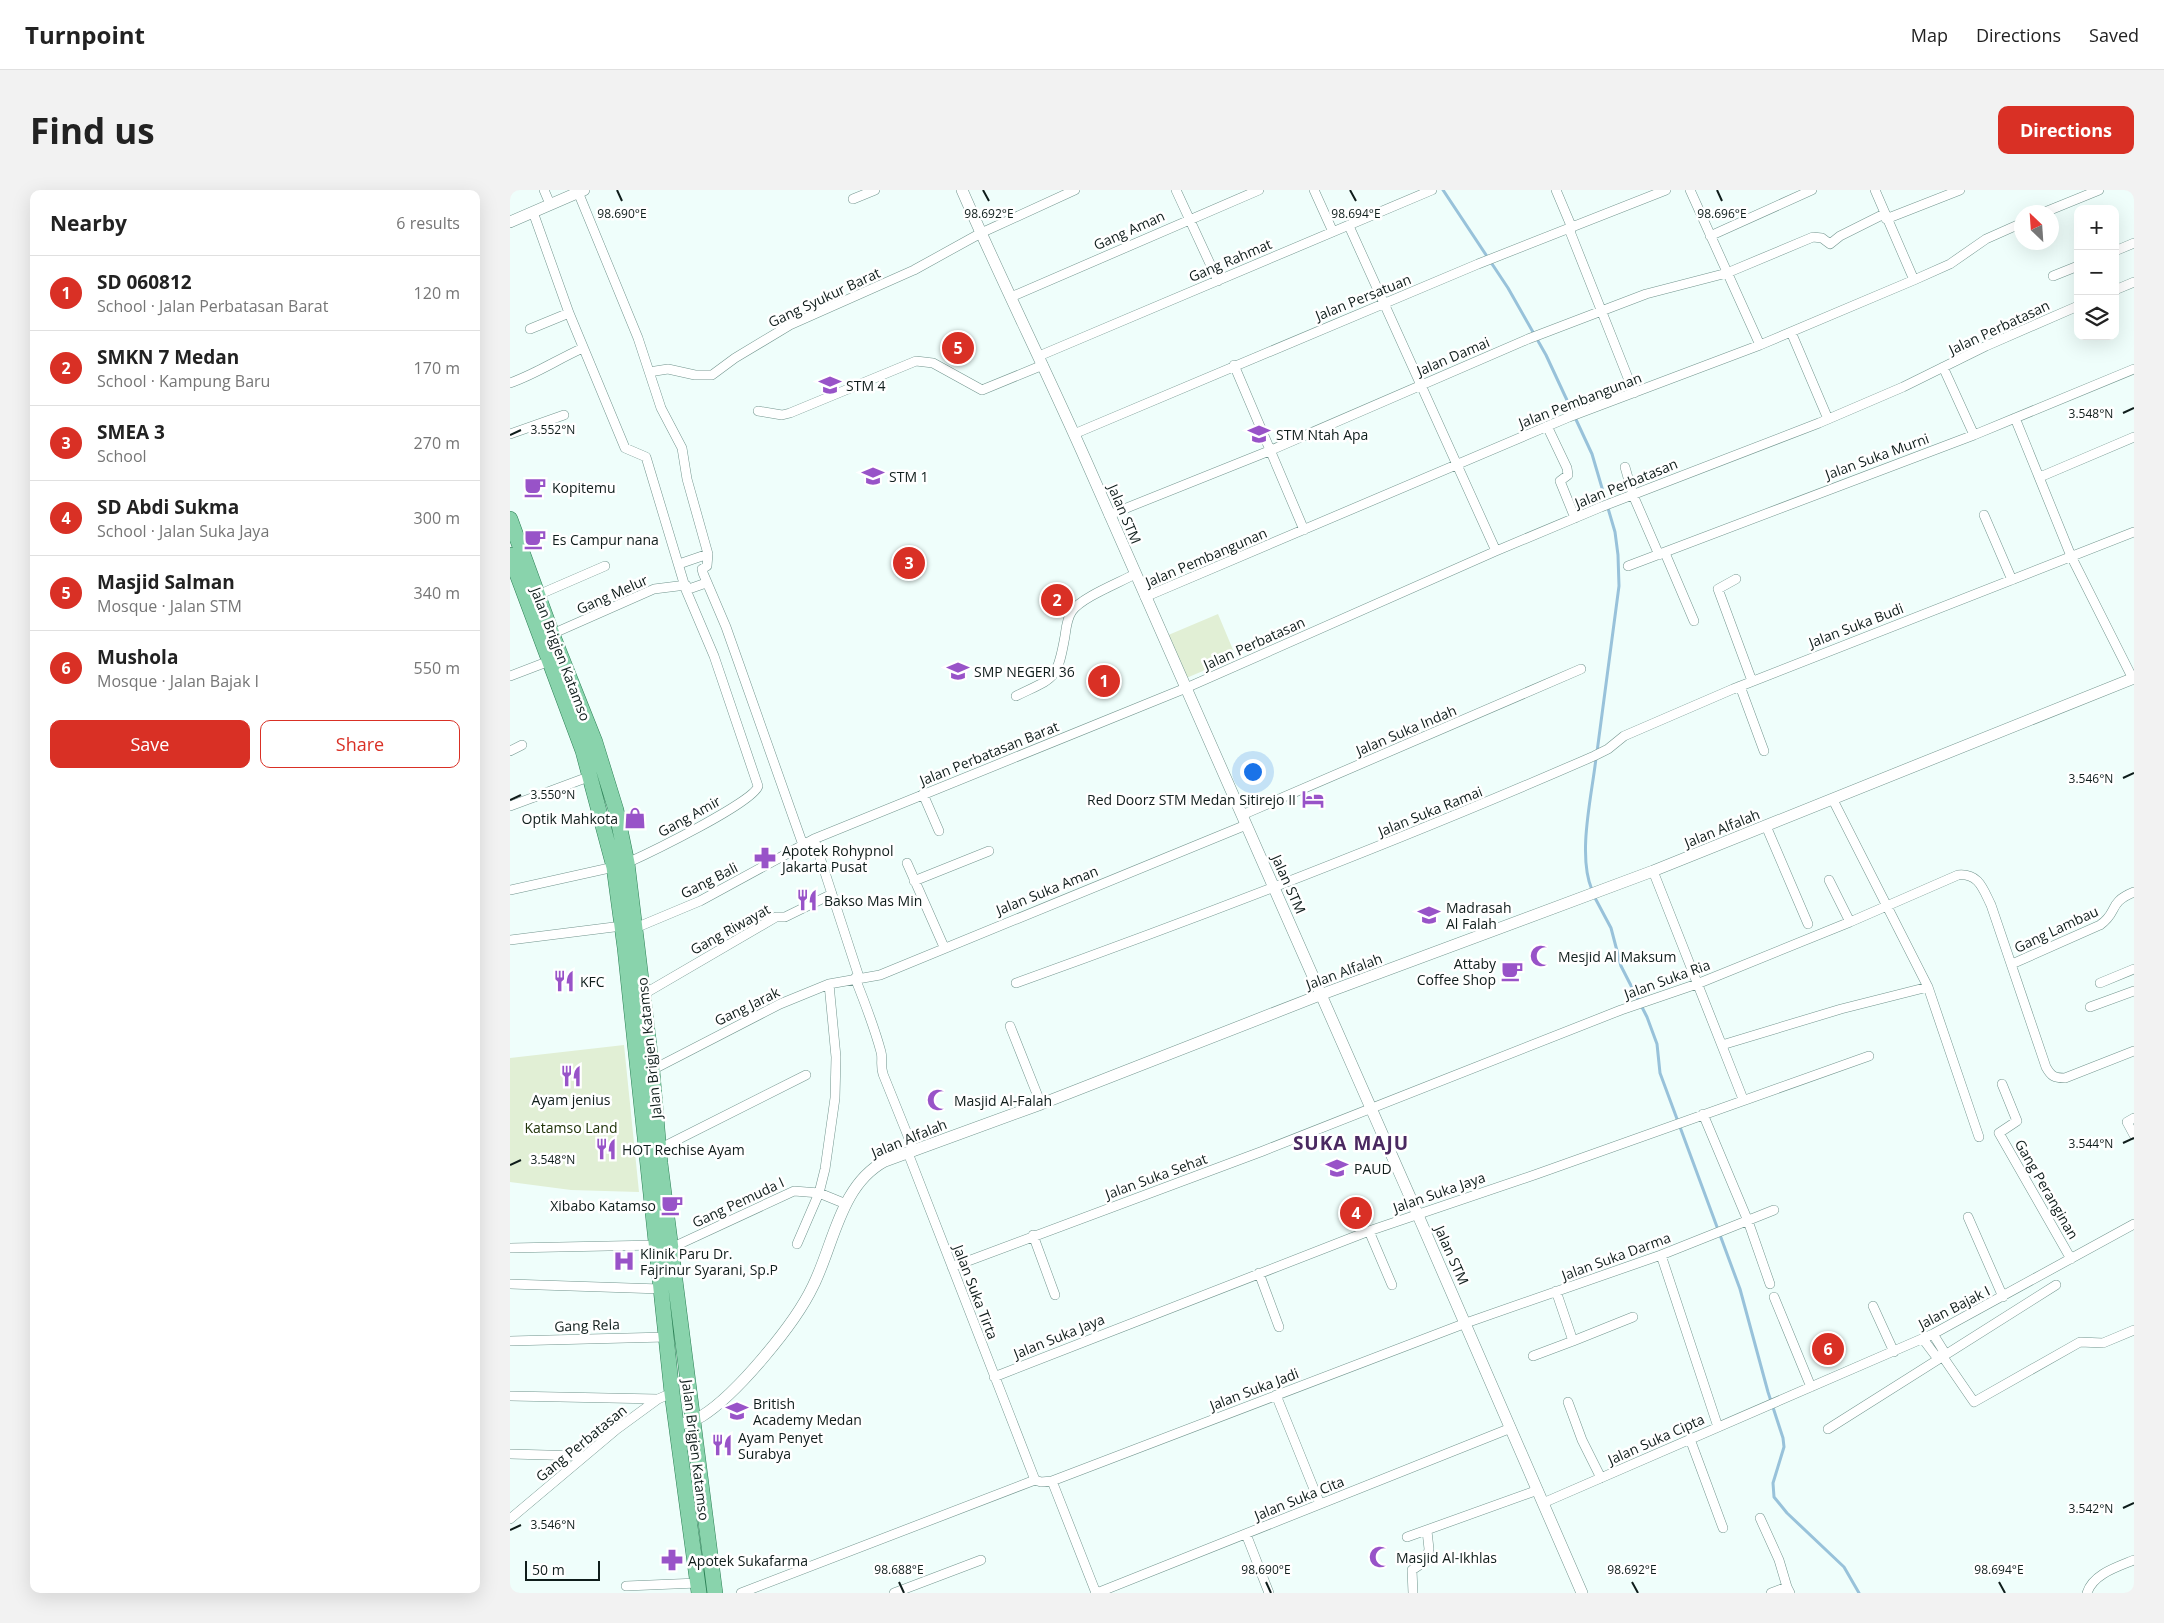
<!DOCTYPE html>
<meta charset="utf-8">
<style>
:root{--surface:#fff;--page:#f2f2f2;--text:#222;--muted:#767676;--line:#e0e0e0;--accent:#d93025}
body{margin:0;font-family:"Open Sans",sans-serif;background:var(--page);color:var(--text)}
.controls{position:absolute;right:15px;top:15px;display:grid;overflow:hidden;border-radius:10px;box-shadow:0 5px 20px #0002}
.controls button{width:45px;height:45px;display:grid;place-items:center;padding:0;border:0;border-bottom:1px solid var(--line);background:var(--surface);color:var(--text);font:25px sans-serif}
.compass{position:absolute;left:1504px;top:15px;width:45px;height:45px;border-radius:50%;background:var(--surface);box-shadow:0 5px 20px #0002;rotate:335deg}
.scale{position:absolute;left:15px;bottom:12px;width:75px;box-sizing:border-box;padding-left:5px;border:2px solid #0f1d1b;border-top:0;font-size:14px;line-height:18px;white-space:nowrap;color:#0f1d1b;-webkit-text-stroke:4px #fff;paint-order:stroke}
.you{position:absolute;left:742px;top:581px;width:18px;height:18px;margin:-12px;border:4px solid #fff;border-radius:50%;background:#1a73e8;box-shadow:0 0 0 8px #1a73e833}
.badge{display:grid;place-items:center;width:32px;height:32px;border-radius:50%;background:var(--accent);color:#fff;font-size:16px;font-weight:700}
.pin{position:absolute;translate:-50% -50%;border:2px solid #fff;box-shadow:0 1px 5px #0006}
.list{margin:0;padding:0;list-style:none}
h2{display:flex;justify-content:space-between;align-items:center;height:65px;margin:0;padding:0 20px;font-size:21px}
h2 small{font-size:16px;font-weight:400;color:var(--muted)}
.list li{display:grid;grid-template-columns:32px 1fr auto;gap:15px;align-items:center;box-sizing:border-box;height:75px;padding:0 20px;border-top:1px solid var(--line)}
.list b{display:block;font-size:19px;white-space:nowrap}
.list p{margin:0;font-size:16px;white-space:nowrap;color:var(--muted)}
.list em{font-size:16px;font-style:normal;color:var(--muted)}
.actions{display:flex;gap:10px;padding:15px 20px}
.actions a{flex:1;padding:11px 0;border:1px solid var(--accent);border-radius:10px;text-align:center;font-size:18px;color:var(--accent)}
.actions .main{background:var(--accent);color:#fff}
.icon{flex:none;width:28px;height:28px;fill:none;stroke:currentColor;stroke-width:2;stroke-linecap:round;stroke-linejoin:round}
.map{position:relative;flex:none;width:1624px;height:1403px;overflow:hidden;border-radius:10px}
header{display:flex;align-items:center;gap:30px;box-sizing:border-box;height:70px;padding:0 25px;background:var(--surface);border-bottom:1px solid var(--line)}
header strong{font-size:24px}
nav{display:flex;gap:28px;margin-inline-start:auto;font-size:18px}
.intro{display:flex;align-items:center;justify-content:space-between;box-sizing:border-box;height:120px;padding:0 30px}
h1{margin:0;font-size:35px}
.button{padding:12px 22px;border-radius:10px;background:var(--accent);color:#fff;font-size:18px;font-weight:700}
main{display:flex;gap:30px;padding:0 30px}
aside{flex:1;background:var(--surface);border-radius:10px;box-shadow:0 5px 20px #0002}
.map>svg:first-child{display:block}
.green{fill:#e1efd5}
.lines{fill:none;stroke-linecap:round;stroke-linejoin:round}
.stream{stroke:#98c2da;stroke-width:3}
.minor-casing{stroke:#72958e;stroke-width:10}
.tertiary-casing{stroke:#72958e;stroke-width:12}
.primary-casing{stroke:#2c8056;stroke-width:16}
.minor{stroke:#fff;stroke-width:9}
.tertiary{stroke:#fff;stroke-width:11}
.primary{stroke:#89d3ac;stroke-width:15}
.ticks{fill:none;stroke:#0f1d1b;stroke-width:2}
.labels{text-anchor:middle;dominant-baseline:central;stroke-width:5;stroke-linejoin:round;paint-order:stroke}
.street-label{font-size:14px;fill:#0f1d1b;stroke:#fff}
.poi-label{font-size:14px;fill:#0f1d1b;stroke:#fff;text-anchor:start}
.park-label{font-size:14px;fill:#203309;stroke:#fff}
.district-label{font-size:19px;font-weight:bold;letter-spacing:1px;fill:#4a2961;stroke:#fff}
.ticks-label{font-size:12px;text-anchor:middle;fill:#0f1d1b;stroke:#fff;stroke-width:5;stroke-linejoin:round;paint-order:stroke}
</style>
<header>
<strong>Turnpoint</strong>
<nav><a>Map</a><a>Directions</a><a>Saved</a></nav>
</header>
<div class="intro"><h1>Find us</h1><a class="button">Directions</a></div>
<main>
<aside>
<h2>Nearby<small>6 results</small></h2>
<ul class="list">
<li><span class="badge">1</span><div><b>SD 060812</b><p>School · Jalan Perbatasan Barat</p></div><em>120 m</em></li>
<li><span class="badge">2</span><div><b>SMKN 7 Medan</b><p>School · Kampung Baru</p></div><em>170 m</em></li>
<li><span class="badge">3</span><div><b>SMEA 3</b><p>School</p></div><em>270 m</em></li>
<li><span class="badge">4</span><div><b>SD Abdi Sukma</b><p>School · Jalan Suka Jaya</p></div><em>300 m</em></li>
<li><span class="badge">5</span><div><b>Masjid Salman</b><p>Mosque · Jalan STM</p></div><em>340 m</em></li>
<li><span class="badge">6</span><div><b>Mushola</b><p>Mosque · Jalan Bajak I</p></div><em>550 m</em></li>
</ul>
<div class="actions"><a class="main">Save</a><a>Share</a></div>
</aside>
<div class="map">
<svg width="1624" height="1403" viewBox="0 0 1624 1403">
<rect width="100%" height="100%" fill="#effefb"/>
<!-- green -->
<path class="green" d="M708,424l18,43 -52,22 -18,-43z
M114,855l15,147 -68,-2 -61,-8v-124z"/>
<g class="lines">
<!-- stream -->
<path class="stream" d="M933,0l65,98 38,67 46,99 23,78 3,23 1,31 -22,166
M1082,700c-15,-35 0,-95 4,-132
M1084,706l17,32 10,38 26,51 10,27 3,29 80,216 28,103 15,46 1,9 -11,36 1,14 13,16 57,54 15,26"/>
<!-- minor casing -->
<g class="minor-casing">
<path id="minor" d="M34,0l6,14
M666,0l42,91
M804,0l19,42
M1046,0l16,38
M1180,0l70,155
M1365,0l39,90
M68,2l60,146 23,70 21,40 5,31 21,75 -1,12 -5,3 1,4 23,54 77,218
M343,9l22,-9
M23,22l36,101 56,135 21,9 40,133 28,66 44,130c-3,16 -111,68 -131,77
M1535,22l54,-22
M1376,29l74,-29
M839,36l147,325
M1059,39l65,164
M1200,46l102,-46
M1605,61l19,-8
M1543,86l25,-10
M1605,100l19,-8
M501,107l248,-107
M20,139l39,-16
M1281,142l37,87
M529,166l393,-166
M724,175l70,165
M1433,177l31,68
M139,182l19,-3 27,6h17l23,-17 55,-33 124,-55 67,-37 94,-43
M0,193c26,-9 48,-24 73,-35
M248,221l24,4 8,-2 126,-52 17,2 49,27 61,-25
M1505,228l56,138 62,123
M1037,236l20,42 1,7 -8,6 15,37
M0,244l54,-19
M564,244l404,-170 188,-74
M1115,277l8,28 26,60
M1530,287l94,-40
M599,325l160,-64 259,-112 118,-45 81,-21 86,-36 9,1 8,6 10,-8 44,-22
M1474,325l28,65
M1155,363l29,68
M169,374l29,-10
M1118,376l346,-131 160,-66
M1226,389l-18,10 34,92
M176,400l20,-7
M28,405l67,-29
M635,407l424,-180 191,-72 154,-65 36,-16 36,-25 36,-16
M42,444l102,-45 32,-4
M0,486l42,-16
M1230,496l24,65
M506,506c39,-19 41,-15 49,-60 1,-8 2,-18 7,-25 10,-14 47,-28 63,-37
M0,561l12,-6
M413,604l16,37
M0,616l81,-30
M732,625l339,-146
M1256,636l42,98
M304,649l45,138
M397,673l37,84
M1143,681l90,228
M1319,690l21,42
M404,691l75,-30
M0,700l104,-23
M123,739l67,-28 114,-62 372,-151 310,-137 105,-44 218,-84 84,-36 83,-41 92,-40
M0,750l112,-14
M1502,774l88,-39c19,-13 7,-22 34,-33
M345,788c10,25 19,48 26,74 2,7 -1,12 2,22l31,77
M506,793c195,-70 388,-144 578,-227l14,-7 16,-13 109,-47 401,-157
M1590,793l34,-14
M1418,797l51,150
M134,804l132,-77h9l47,-23
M1580,817l44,-16
M500,836l31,78
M1212,855l119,-36 87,-22 -95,-187
M142,880l128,-66 49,-20 51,-9 366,-150
M1492,894l15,37 -18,12 72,126
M1193,924l45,107 22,63
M1624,928l-7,4 7,13
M149,959l147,-74
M398,963l127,327
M1458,1027l35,80
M859,1041l23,54
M523,1045l22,60
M287,1054l22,-51 6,-24 10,-71 1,-41 -7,-73
M0,1058l147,-3
M161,1058l123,-57 25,2 27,11
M1151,1065l57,172
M442,1077l311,-116 358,-141 76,-26 153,-62 108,-47c21,-2 25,14 33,30l55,162c5,9 8,11 19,11l69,-27
M749,1083l20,54
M0,1094l151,5
M1046,1101l17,50 60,-24
M1264,1107l37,90
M1363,1116l21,46
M1423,1144l10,16v7l31,45 106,-60 23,1 31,-13
M1413,1149l12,16 8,2
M0,1151l156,-4
M1023,1166l40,-15
M484,1187l375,-146 168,-57 332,-118
M766,1205l44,109
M0,1206l148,3
M1058,1212l14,38 19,38
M1318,1239l228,-144
M1180,1249l33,89
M0,1264l74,2
M525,1290l6,2 11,-1 414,-158 195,-68 113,-45
M542,1291l44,112
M1033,1313l390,-169 201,-110
M1250,1328l19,42 8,27
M0,1329l107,-90 41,-30 14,-6
M736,1344l23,59
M897,1347l131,-47
M116,1396l72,-3
M231,1403l294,-113
M384,1403l87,-33
M587,1403l414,-165
M903,1403l-1,-23 15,-10 2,-11 -2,-18
M1261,1403l16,-6 3,6
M1577,1403c6,-19 30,-26 47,-33"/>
</g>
<!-- tertiary casing -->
<g class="tertiary-casing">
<path id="tertiary" d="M452,0c40,92 85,182 125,273 165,377 333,752 495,1130
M0,32l74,-32
M167,1235c9,-2 17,-4 25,-9 35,-22 93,-92 111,-130 21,-42 27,-101 72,-125l156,-57 279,-109 333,-124 481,-193"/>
</g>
<!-- primary casing -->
<g class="primary-casing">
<path id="primary" d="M0,329l42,115 43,108 21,68 11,53 25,207 8,93 55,430
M0,365l73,196 31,116 11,81 47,445 27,200"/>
</g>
<!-- minor -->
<use href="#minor" class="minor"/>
<!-- tertiary -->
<use href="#tertiary" class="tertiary"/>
<!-- primary -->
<use href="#primary" class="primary"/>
</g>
<!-- ticks -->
<path class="ticks" d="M107,0l5,11M473,0l6,11M840,0l6,11M1207,0l5,11M1613,223l11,-5M0,245l11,-5M1613,588l11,-5M0,610l11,-5M1613,953l11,-5M0,975l11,-5M1613,1318l11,-5M0,1340l11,-5M389,1392l5,11M756,1392l5,11M1122,1392l6,11M1489,1392l6,11"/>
<!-- icons -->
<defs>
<g id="school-bare" transform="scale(1.725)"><path d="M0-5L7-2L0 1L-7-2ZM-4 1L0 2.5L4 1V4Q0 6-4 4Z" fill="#9853c8" stroke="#fff" stroke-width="2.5" paint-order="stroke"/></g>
<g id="cafe-bare" transform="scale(1.725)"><path d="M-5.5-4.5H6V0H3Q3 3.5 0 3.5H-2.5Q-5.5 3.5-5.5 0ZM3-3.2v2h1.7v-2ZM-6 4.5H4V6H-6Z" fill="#9853c8" stroke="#fff" stroke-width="2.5" paint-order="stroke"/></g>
<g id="hotel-bare" transform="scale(1.725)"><path d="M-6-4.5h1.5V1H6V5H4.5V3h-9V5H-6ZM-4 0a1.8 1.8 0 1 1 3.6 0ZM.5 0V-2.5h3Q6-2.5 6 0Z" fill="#9853c8" stroke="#fff" stroke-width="2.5" paint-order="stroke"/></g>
<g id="shop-bare" transform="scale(1.725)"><path d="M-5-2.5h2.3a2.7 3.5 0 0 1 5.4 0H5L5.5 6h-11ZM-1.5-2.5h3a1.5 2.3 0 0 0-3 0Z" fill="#9853c8" stroke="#fff" stroke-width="2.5" paint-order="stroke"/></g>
<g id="pharmacy-bare" transform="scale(1.725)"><path d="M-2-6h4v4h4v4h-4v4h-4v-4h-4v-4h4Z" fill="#9853c8" stroke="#fff" stroke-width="2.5" paint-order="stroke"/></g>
<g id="restaurant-bare" transform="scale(1.725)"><path d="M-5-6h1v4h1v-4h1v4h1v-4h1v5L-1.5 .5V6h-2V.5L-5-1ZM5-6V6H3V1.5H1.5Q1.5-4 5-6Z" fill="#9853c8" stroke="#fff" stroke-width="2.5" paint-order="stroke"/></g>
<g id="mosque-bare" transform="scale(1.725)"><path d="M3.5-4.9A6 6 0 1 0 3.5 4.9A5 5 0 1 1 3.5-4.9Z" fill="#9853c8" stroke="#fff" stroke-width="2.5" paint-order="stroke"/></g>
<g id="hospital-bare" transform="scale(1.725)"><path d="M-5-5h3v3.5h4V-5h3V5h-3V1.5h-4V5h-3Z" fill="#9853c8" stroke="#fff" stroke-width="2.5" paint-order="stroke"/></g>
</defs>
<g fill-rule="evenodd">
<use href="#school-bare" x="320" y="195"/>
<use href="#school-bare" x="749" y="244"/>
<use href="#school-bare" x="363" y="286"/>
<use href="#cafe-bare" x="25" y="297"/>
<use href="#cafe-bare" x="25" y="349"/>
<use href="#school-bare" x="448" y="481"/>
<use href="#hotel-bare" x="803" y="609"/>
<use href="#shop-bare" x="125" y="628"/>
<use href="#pharmacy-bare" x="255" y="668"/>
<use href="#restaurant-bare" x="297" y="710"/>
<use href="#school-bare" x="919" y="725"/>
<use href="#mosque-bare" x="1031" y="766"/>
<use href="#cafe-bare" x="1002" y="781"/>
<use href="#restaurant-bare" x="54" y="791"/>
<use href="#restaurant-bare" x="61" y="886"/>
<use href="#mosque-bare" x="428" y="910"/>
<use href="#restaurant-bare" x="96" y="959"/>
<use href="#school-bare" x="827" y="978"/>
<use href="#cafe-bare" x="162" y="1015"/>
<use href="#hospital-bare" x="114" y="1071"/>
<use href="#school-bare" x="227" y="1221"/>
<use href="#restaurant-bare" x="212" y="1255"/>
<use href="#mosque-bare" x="870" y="1367"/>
<use href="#pharmacy-bare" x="162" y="1370"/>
</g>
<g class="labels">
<!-- street labels -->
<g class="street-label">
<text transform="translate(619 40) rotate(-24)">Gang Aman</text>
<text transform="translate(720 70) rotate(-23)">Gang Rahmat</text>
<text transform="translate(314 107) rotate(-25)">Gang Syukur Barat</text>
<text transform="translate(853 107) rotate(-22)">Jalan Persatuan</text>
<text transform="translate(1489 137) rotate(-25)">Jalan Perbatasan</text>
<text transform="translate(943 166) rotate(-23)">Jalan Damai</text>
<text transform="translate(1070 210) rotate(-21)">Jalan Pembangunan</text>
<text transform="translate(1367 266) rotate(-20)">Jalan Suka Murni</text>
<text transform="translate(1116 293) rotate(-22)">Jalan Perbatasan</text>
<text transform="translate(615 324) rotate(67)">Jalan STM</text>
<text transform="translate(696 367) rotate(-23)">Jalan Pembangunan</text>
<text transform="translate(102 404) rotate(-24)">Gang Melur</text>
<text transform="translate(1346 435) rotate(-21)">Jalan Suka Budi</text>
<text transform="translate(744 453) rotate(-24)">Jalan Perbatasan</text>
<text transform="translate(51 464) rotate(69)">Jalan Brigjen Katamso</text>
<text transform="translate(896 540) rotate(-23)">Jalan Suka Indah</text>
<text transform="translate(479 563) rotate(-22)">Jalan Perbatasan Barat</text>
<text transform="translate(920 621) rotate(-22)">Jalan Suka Ramai</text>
<text transform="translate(179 626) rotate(-29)">Gang Amir</text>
<text transform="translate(1212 638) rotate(-22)">Jalan Alfalah</text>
<text transform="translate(199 690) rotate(-27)">Gang Bali</text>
<text transform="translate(779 694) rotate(66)">Jalan STM</text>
<text transform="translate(537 700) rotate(-22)">Jalan Suka Aman</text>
<text transform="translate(220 739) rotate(-29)">Gang Riwayat</text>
<text transform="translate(1546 739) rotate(-25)">Gang Lambau</text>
<text transform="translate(834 781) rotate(-20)">Jalan Alfalah</text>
<text transform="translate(1157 789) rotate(-20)">Jalan Suka Ria</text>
<text transform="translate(237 816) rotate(-26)">Gang Jarak</text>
<text transform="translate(139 858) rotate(-96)">Jalan Brigjen Katamso</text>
<text transform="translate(399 948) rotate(-22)">Jalan Alfalah</text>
<text transform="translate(646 986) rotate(-20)">Jalan Suka Sehat</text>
<text transform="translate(1537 999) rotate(60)">Gang Peranginan</text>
<text transform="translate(929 1002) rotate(-19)">Jalan Suka Jaya</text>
<text transform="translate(228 1012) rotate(-25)">Gang Pemuda I</text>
<text transform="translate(942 1065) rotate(66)">Jalan STM</text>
<text transform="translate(1106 1066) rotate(-20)">Jalan Suka Darma</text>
<text transform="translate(466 1102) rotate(69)">Jalan Suka Tirta</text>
<text transform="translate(1444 1117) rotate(-27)">Jalan Bajak I</text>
<text transform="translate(77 1135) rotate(-2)">Gang Rela</text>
<text transform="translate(549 1146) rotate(-22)">Jalan Suka Jaya</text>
<text transform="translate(744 1199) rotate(-21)">Jalan Suka Jadi</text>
<text transform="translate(1146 1249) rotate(-24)">Jalan Suka Cipta</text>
<text transform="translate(71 1253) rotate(-39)">Gang Perbatasan</text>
<text transform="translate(186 1260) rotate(83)">Jalan Brigjen Katamso</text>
<text transform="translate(789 1308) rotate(-22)">Jalan Suka Cita</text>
</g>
<!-- poi labels -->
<g class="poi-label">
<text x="336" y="195">STM 4</text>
<text x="766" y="244">STM Ntah Apa</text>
<text x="379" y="286">STM 1</text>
<text x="42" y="297">Kopitemu</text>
<text x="42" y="349">Es Campur nana</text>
<text x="464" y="481">SMP NEGERI 36</text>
<text x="786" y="609" text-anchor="end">Red Doorz STM Medan Sitirejo II</text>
<text x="108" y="628" text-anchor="end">Optik Mahkota</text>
<text x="272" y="660">Apotek Rohypnol<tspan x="272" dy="16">Jakarta Pusat</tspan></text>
<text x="314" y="710">Bakso Mas Min</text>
<text x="936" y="717">Madrasah<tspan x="936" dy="16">Al Falah</tspan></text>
<text x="1048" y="766">Mesjid Al Maksum</text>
<text x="986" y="773" text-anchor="end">Attaby<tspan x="986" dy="16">Coffee Shop</tspan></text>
<text x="70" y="791">KFC</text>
<text x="61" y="909" text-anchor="middle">Ayam jenius</text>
<text x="444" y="910">Masjid Al-Falah</text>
<text x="112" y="959">HOT Rechise Ayam</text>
<text x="844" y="978">PAUD</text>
<text x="146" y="1015" text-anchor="end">Xibabo Katamso</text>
<text x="130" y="1063">Klinik Paru Dr.<tspan x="130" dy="16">Fajrinur Syarani, Sp.P</tspan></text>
<text x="243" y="1213">British<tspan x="243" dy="16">Academy Medan</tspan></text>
<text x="228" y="1247">Ayam Penyet<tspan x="228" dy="16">Surabya</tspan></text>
<text x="886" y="1367">Masjid Al-Ikhlas</text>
<text x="178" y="1370">Apotek Sukafarma</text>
</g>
<!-- park labels -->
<g class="park-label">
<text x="61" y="937">Katamso Land</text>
</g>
<!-- district labels -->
<g class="district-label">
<text x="841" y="953">SUKA MAJU</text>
</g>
</g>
<g class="ticks-label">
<text x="846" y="28">98.694°E</text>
<text x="112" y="28">98.690°E</text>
<text x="479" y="28">98.692°E</text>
<text x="1212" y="28">98.696°E</text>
<text x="1581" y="228">3.548°N</text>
<text x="43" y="244">3.552°N</text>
<text x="1581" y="593">3.546°N</text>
<text x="43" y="609">3.550°N</text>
<text x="1581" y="958">3.544°N</text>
<text x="43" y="974">3.548°N</text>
<text x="1581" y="1323">3.542°N</text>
<text x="43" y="1339">3.546°N</text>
<text x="389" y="1384">98.688°E</text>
<text x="756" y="1384">98.690°E</text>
<text x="1122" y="1384">98.692°E</text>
<text x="1489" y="1384">98.694°E</text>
</g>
</svg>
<div class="controls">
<button>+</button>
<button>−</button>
<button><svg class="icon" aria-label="layers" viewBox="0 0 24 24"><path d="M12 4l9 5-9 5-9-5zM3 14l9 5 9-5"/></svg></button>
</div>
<svg class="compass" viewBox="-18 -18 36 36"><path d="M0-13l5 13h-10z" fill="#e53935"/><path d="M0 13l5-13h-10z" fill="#767676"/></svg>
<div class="scale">50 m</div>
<div class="you"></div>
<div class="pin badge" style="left:594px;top:491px">1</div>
<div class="pin badge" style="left:547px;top:410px">2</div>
<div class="pin badge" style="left:399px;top:373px">3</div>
<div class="pin badge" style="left:846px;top:1023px">4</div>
<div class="pin badge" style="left:448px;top:158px">5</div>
<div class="pin badge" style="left:1318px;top:1159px">6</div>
</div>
</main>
